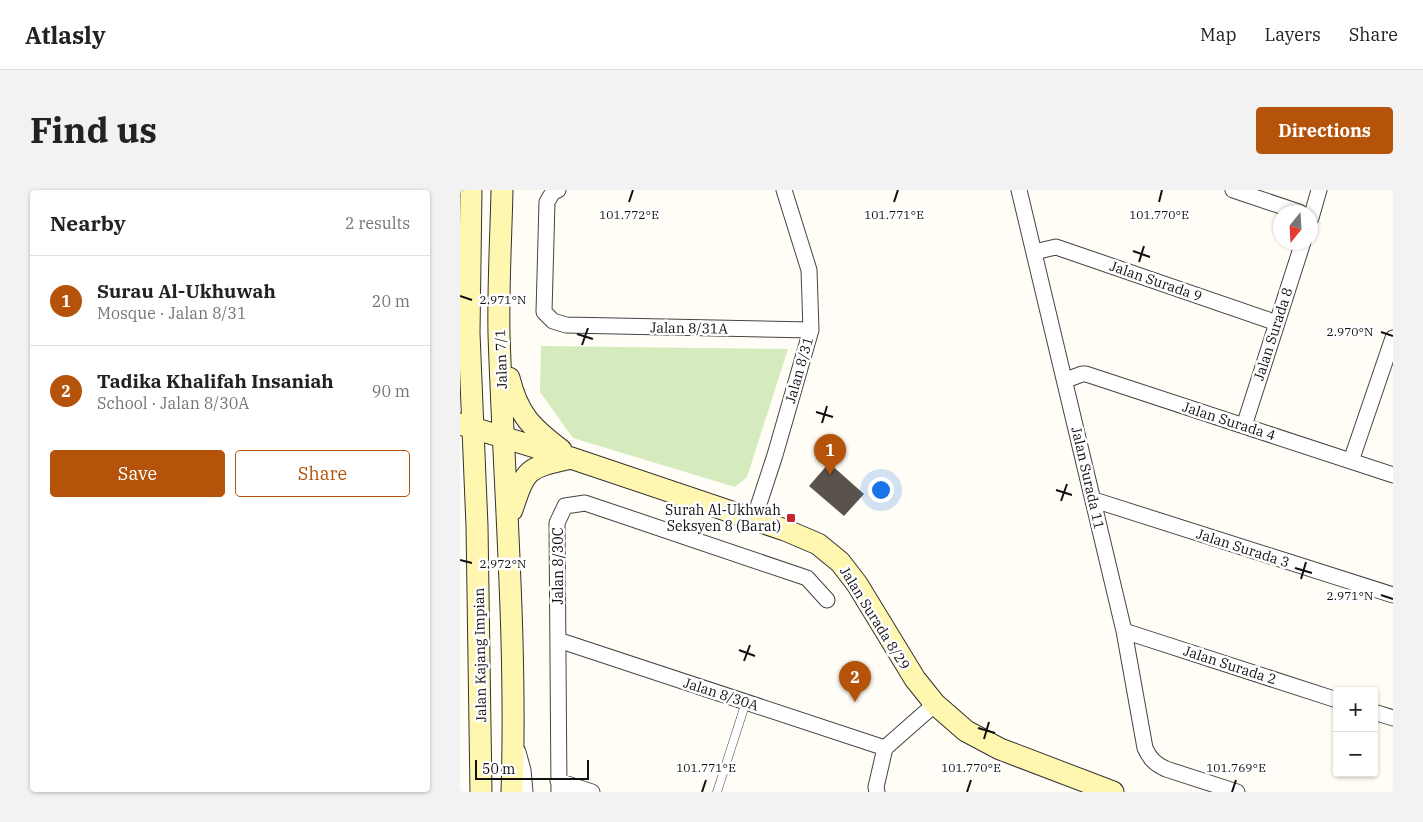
<!DOCTYPE html>
<meta charset="utf-8">
<style>
:root{--surface:#fff;--page:#f2f2f2;--text:#222;--muted:#767676;--line:#e0e0e0;--accent:#b45309}
body{margin:0;font-family:"IBM Plex Serif",serif;background:var(--page);color:var(--text)}
.controls{position:absolute;right:15px;bottom:15px;display:grid;overflow:hidden;border-radius:5px;box-shadow:0 1px 4px #0004}
.controls button{width:45px;height:45px;display:grid;place-items:center;padding:0;border:0;border-bottom:1px solid var(--line);background:var(--surface);color:var(--text);font:25px sans-serif}
.compass{position:absolute;left:813px;top:15px;width:45px;height:45px;border-radius:50%;background:var(--surface);box-shadow:0 1px 4px #0004;rotate:198deg}
.scale{position:absolute;left:15px;bottom:12px;width:114px;box-sizing:border-box;padding-left:5px;border:2px solid #111;border-top:0;font-size:14px;line-height:18px;white-space:nowrap;color:#111;-webkit-text-stroke:4px #fff;paint-order:stroke}
.you{position:absolute;left:420px;top:299px;width:18px;height:18px;margin:-12px;border:4px solid #fff;border-radius:50%;background:#1a73e8;box-shadow:0 0 0 8px #1a73e833}
.badge{display:grid;place-items:center;width:32px;height:32px;border-radius:50%;background:var(--accent);color:#fff;font-size:16px;font-weight:700}
.pin{position:absolute;translate:-50% -41px;filter:drop-shadow(0 1px 2px #0008)}
.pin::after{content:'';position:absolute;top:26px;width:18px;height:15px;background:inherit;clip-path:polygon(0 0,100% 0,50% 100%)}
.list{margin:0;padding:0;list-style:none}
h2{display:flex;justify-content:space-between;align-items:center;height:65px;margin:0;padding:0 20px;font-size:21px}
h2 small{font-size:16px;font-weight:400;color:var(--muted)}
.list li{display:grid;grid-template-columns:32px 1fr auto;gap:15px;align-items:center;box-sizing:border-box;height:90px;padding:0 20px;border-top:1px solid var(--line)}
.list b{display:block;font-size:19px;white-space:nowrap}
.list p{margin:0;font-size:16px;white-space:nowrap;color:var(--muted)}
.list em{font-size:16px;font-style:normal;color:var(--muted)}
.actions{display:flex;gap:10px;padding:15px 20px}
.actions a{flex:1;padding:11px 0;border:1px solid var(--accent);border-radius:5px;text-align:center;font-size:18px;color:var(--accent)}
.actions .main{background:var(--accent);color:#fff}
.map{position:relative;flex:none;width:933px;height:602px;overflow:hidden;border-radius:5px}
header{display:flex;align-items:center;gap:30px;box-sizing:border-box;height:70px;padding:0 25px;background:var(--surface);border-bottom:1px solid var(--line)}
header strong{font-size:24px}
nav{display:flex;gap:28px;margin-inline-start:auto;font-size:18px}
.intro{display:flex;align-items:center;justify-content:space-between;box-sizing:border-box;height:120px;padding:0 30px}
h1{margin:0;font-size:35px}
.button{padding:12px 22px;border-radius:5px;background:var(--accent);color:#fff;font-size:18px;font-weight:700}
main{display:flex;gap:30px;padding:0 30px}
aside{flex:1;background:var(--surface);border-radius:5px;box-shadow:0 1px 4px #0004}
.map>svg:first-child{display:block}
.green{fill:#d5ebbd}
.building{fill:#5a524d}
.lines{fill:none;stroke-linecap:round;stroke-linejoin:round}
.lane-casing{stroke:#444;stroke-width:9}
.street-casing{stroke:#444;stroke-width:17}
.secondary-casing{stroke:#333;stroke-width:23}
.lane{stroke:#fff;stroke-width:8}
.street{stroke:#fff;stroke-width:15}
.secondary{stroke:#fff6b0;stroke-width:21}
.ticks{fill:none;stroke:#111;stroke-width:2}
.poi-dot{fill:#c4262e;stroke:#fff;stroke-width:2}
.labels{text-anchor:middle;dominant-baseline:central;stroke-width:5;stroke-linejoin:round;paint-order:stroke}
.street-label{font-size:14px;fill:#111;stroke:#fff}
.poi-label{font-size:14px;fill:#111;stroke:#fff;text-anchor:end}
.ticks-label{font-size:12px;text-anchor:middle;fill:#111;stroke:#fff;stroke-width:5;stroke-linejoin:round;paint-order:stroke}
</style>
<header>
<strong>Atlasly</strong>
<nav><a>Map</a><a>Layers</a><a>Share</a></nav>
</header>
<div class="intro"><h1>Find us</h1><a class="button">Directions</a></div>
<main>
<aside>
<h2>Nearby<small>2 results</small></h2>
<ul class="list">
<li><span class="badge">1</span><div><b>Surau Al-Ukhuwah</b><p>Mosque · Jalan 8/31</p></div><em>20 m</em></li>
<li><span class="badge">2</span><div><b>Tadika Khalifah Insaniah</b><p>School · Jalan 8/30A</p></div><em>90 m</em></li>
</ul>
<div class="actions"><a class="main">Save</a><a>Share</a></div>
</aside>
<div class="map">
<svg width="933" height="602" viewBox="0 0 933 602">
<rect width="100%" height="100%" fill="#fffdf5"/>
<!-- green -->
<path class="green" d="M81,156l247,3 -41,128 -12,10 -162,-49 -33,-46z"/>
<!-- building -->
<path class="building" d="M369,273l35,31 -20,22 -35,-30z"/>
<g class="lines">
<!-- lane casing -->
<g class="lane-casing">
<path id="lane" d="M257,602l29,-90"/>
</g>
<!-- street casing -->
<g class="street-casing">
<path id="street" d="M98,0l-5,2 -6,10 -3,110 9,9 13,4 245,5
M559,0l105,441 21,117c5,11 10,16 21,21l71,23
M773,0l66,22
M851,28l8,-28
M574,62l22,-5 221,76
M606,190l16,-6h4l307,101
M784,236l59,-184
M891,271l42,-123
M634,310l299,95
M294,329l21,-64 36,-125 -2,-60 -25,-80
M664,441l213,69
M98,450l327,108
M914,522l19,6
M425,558l50,-44
M58,562l5,18 2,22
M98,591l34,11
M99,602l-2,-269 8,-17 20,-3 222,75 20,22
M417,602l-1,-5 9,-39"/>
</g>
<!-- secondary casing -->
<g class="secondary-casing">
<path id="secondary" d="M11,0l-2,143 8,193 4,266
M42,0c-1,48 -4,96 -3,144 5,152 18,305 13,458
M49,188c9,37 23,50 52,72
M0,234l111,34 214,72 33,14 22,18 17,22 58,95 20,25 31,27 34,18 113,43
M52,320c14,-43 16,-42 59,-52"/>
</g>
<!-- lane -->
<use href="#lane" class="lane"/>
<!-- street -->
<use href="#street" class="street"/>
<!-- secondary -->
<use href="#secondary" class="secondary"/>
</g>
<!-- ticks -->
<path class="ticks" d="M169,12l4,-12M434,12l4,-12M699,12l3,-12M673,61l17,6M679,72l5,-16M0,106l12,4M921,142l12,4M117,144l16,5M122,155l6,-17M356,222l17,5M362,233l5,-17M596,300l16,5M601,311l6,-17M0,370l12,3M835,378l17,5M841,389l5,-17M921,405l12,4M279,460l16,6M284,471l6,-16M518,538l17,5M524,549l5,-17M242,602l4,-12M507,602l4,-12M772,602l4,-12"/>
<!-- markers -->
<rect class="poi-dot" x="326" y="323" width="10" height="10" rx="2.5"/>
<g class="labels">
<!-- street labels -->
<g class="street-label">
<text transform="translate(696 91) rotate(19)">Jalan Surada 9</text>
<text transform="translate(229 138) rotate(1)">Jalan 8/31A</text>
<text transform="translate(813 144) rotate(-72)">Jalan Surada 8</text>
<text transform="translate(41 169) rotate(-92)">Jalan 7/1</text>
<text transform="translate(339 180) rotate(-74)">Jalan 8/31</text>
<text transform="translate(769 231) rotate(18)">Jalan Surada 4</text>
<text transform="translate(628 288) rotate(77)">Jalan Surada 11</text>
<text transform="translate(783 358) rotate(18)">Jalan Surada 3</text>
<text transform="translate(98 376) rotate(-90)">Jalan 8/30C</text>
<text transform="translate(415 428) rotate(58)">Jalan Surada 8/29</text>
<text transform="translate(20 465) rotate(-91)">Jalan Kajang Impian</text>
<text transform="translate(770 475) rotate(18)">Jalan Surada 2</text>
<text transform="translate(261 504) rotate(18)">Jalan 8/30A</text>
</g>
<!-- poi labels -->
<g class="poi-label">
<text x="321" y="320">Surah Al-Ukhwah<tspan x="321" dy="16">Seksyen 8 (Barat)</tspan></text>
</g>
</g>
<g class="ticks-label">
<text x="169" y="29">101.772°E</text>
<text x="434" y="29">101.771°E</text>
<text x="699" y="29">101.770°E</text>
<text x="43" y="114">2.971°N</text>
<text x="890" y="146">2.970°N</text>
<text x="43" y="378">2.972°N</text>
<text x="890" y="410">2.971°N</text>
<text x="246" y="582">101.771°E</text>
<text x="511" y="582">101.770°E</text>
<text x="776" y="582">101.769°E</text>
</g>
</svg>
<div class="controls">
<button>+</button>
<button>−</button>
</div>
<svg class="compass" viewBox="-18 -18 36 36"><path d="M0-13l5 13h-10z" fill="#e53935"/><path d="M0 13l5-13h-10z" fill="#767676"/></svg>
<div class="scale">50 m</div>
<div class="you"></div>
<div class="pin badge" style="left:370px;top:285px">1</div>
<div class="pin badge" style="left:395px;top:512px">2</div>
</div>
</main>
